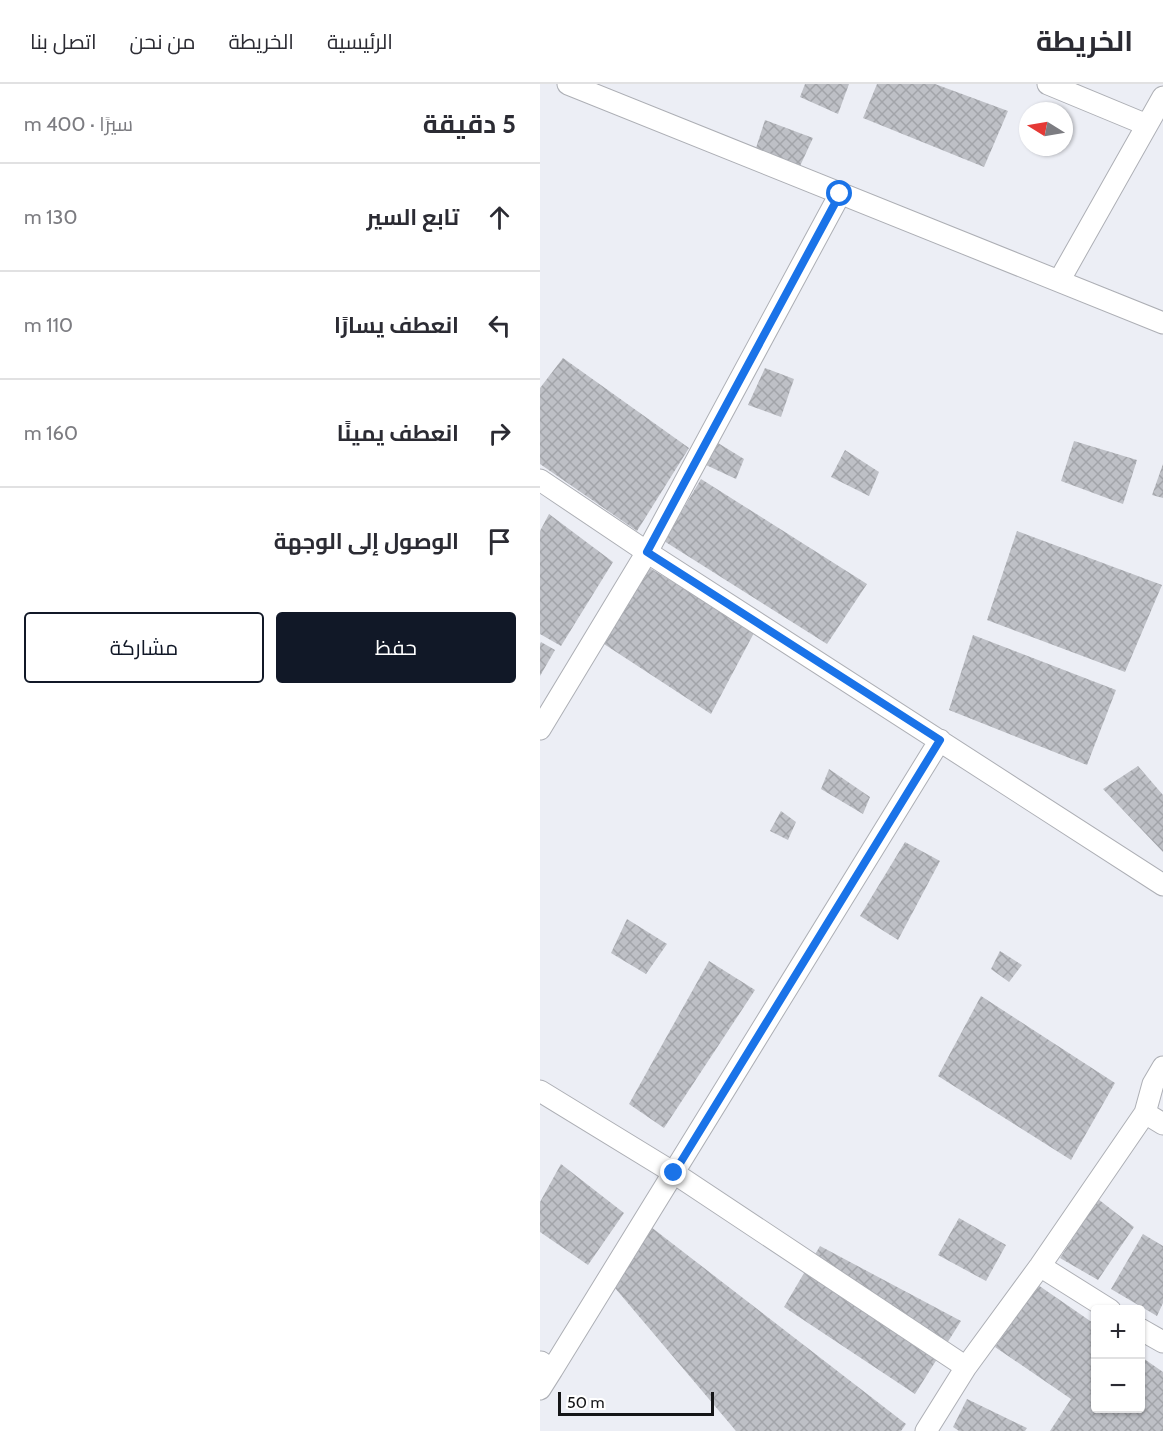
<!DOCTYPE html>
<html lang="ar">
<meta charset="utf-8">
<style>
:root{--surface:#fff;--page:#f7f7f7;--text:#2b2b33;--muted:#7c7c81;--line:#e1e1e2;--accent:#111827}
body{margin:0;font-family:Cabin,Cairo,sans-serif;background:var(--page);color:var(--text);direction:rtl}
.controls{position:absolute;right:18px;bottom:18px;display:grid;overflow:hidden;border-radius:6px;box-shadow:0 2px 4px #0004}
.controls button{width:54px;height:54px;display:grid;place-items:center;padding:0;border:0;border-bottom:2px solid var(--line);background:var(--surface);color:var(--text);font:30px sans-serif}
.compass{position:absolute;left:479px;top:18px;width:54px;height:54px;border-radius:50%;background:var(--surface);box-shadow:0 2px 4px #0004;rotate:281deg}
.scale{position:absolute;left:18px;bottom:15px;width:156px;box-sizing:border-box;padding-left:6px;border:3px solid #141517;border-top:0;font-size:16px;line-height:21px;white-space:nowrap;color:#141517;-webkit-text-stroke:4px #fff;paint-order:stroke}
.stop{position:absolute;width:18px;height:18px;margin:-14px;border:4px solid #1a73e8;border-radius:50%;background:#fff}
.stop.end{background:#1a73e8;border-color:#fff;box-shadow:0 2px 6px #0008}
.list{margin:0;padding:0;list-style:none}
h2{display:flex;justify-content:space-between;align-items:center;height:78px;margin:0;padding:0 24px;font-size:26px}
h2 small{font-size:20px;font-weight:400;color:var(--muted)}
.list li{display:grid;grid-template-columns:39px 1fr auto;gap:18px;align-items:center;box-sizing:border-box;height:108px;padding:0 24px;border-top:2px solid var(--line)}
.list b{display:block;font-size:22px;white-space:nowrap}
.list em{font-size:20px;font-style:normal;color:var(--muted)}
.actions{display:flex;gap:12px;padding:18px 24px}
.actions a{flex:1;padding:14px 0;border:2px solid var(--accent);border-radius:6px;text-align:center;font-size:21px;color:var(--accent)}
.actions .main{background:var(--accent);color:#fff}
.icon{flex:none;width:33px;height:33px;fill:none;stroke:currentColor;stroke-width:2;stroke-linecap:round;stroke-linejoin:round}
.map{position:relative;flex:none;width:623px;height:1347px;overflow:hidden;direction:ltr}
header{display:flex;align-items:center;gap:36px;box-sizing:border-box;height:84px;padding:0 30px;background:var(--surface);border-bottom:2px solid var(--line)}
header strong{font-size:28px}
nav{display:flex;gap:33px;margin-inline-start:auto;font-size:21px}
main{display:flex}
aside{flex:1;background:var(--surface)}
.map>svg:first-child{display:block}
.building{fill:url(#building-cross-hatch)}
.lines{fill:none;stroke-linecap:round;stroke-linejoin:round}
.minor-casing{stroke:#adafb5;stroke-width:23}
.minor{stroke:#fff;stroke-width:21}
.route{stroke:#1a73e8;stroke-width:8}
</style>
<header>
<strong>الخريطة</strong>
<nav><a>الرئيسية</a><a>الخريطة</a><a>من نحن</a><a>اتصل بنا</a></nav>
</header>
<main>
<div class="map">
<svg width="623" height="1347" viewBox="0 0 623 1347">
<defs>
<pattern id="building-cross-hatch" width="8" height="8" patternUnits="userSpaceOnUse" patternTransform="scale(1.5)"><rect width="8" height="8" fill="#bec0c6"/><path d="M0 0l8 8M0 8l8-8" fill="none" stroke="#a2a4a9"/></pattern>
</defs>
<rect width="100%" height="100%" fill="#eceef5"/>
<!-- building -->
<path class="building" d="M265,0h44l-11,30 -38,-17z
M337,0h58l73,27 -24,56 -121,-49z
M225,36l48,18 -13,28 -44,-18z
M23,274l126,90 -52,83 -97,-67v-76z
M225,284l29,11 -13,38 -33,-12z
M534,357l63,19 -14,44 -62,-23z
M178,359l26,16 -8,20 -30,-14z
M305,366l34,22 -10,24 -38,-19z
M623,380v34l-11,-3z
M161,395l166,105 -40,60 -163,-103z
M9,430l64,48 -52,84 -21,-12v-103z
M477,447l145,54 -37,87 -138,-52z
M108,483l107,64 -44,83 -107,-70z
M433,551l143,55 -29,75 -138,-55z
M1,558l14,8 -15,26v-32z
M598,682l25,29v57l-60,-63z
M289,685l41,28 -7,17 -42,-25z
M241,727l15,11 -8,18 -18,-9z
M365,758l35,19 -42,79 -38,-24z
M87,835l40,25 -21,30 -35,-21z
M460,867l22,14 -13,17 -18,-13z
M169,877l46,29 -91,138 -35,-24z
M441,912l134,87 -44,77 -133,-84z
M21,1080l63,49 -36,52 -48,-33v-30z
M558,1115l36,28 -36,53 -38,-22z
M419,1134l47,27 -20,36 -48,-26z
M111,1143l255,197 -5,7h-165l-121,-143z
M603,1150l20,12v57l-6,13 -46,-27z
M280,1162l141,75 -46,73 -131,-87z
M498,1201l58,40v83h44v-52l23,16v59h-113l21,-32 -76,-52z
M427,1315l60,29 -2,3h-66l-6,-4z"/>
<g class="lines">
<!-- minor casing -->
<g class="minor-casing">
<path id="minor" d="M28,0l595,239
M508,0l99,41
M519,197l104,-184
M0,396l107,72 516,333
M0,645l107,-177 193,-358
M0,1007l134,82 292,194
M605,1029l18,11
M500,1182l70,44
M600,1245l23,13
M12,1286l388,-630
M0,1305l12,-19 -11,-8
M386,1347l40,-64 74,-101 105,-153 8,-29 10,-17"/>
</g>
<!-- minor -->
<use href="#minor" class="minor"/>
</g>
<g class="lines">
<!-- route -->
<path class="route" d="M134,1089l266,-433 -293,-188 193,-358"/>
</g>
</svg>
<div class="controls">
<button>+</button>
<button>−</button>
</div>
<svg class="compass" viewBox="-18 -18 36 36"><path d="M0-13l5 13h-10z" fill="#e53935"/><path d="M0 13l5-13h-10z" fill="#7c7c81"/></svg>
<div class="scale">50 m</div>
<div class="stop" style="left:300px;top:110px"></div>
<div class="stop end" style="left:134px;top:1089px"></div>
</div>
<aside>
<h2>5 دقيقة<small>سيرًا · 400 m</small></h2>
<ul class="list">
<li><svg class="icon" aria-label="ahead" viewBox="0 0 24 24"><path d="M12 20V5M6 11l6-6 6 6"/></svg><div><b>تابع السير</b></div><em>130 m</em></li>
<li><svg class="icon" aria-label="left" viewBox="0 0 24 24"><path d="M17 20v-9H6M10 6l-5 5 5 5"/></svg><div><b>انعطف يسارًا</b></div><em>110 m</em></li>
<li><svg class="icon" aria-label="right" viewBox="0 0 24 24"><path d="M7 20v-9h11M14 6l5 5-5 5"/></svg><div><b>انعطف يمينًا</b></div><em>160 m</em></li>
<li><svg class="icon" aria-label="arrive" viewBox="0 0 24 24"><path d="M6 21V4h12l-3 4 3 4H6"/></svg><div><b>الوصول إلى الوجهة</b></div></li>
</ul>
<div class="actions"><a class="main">حفظ</a><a>مشاركة</a></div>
</aside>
</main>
